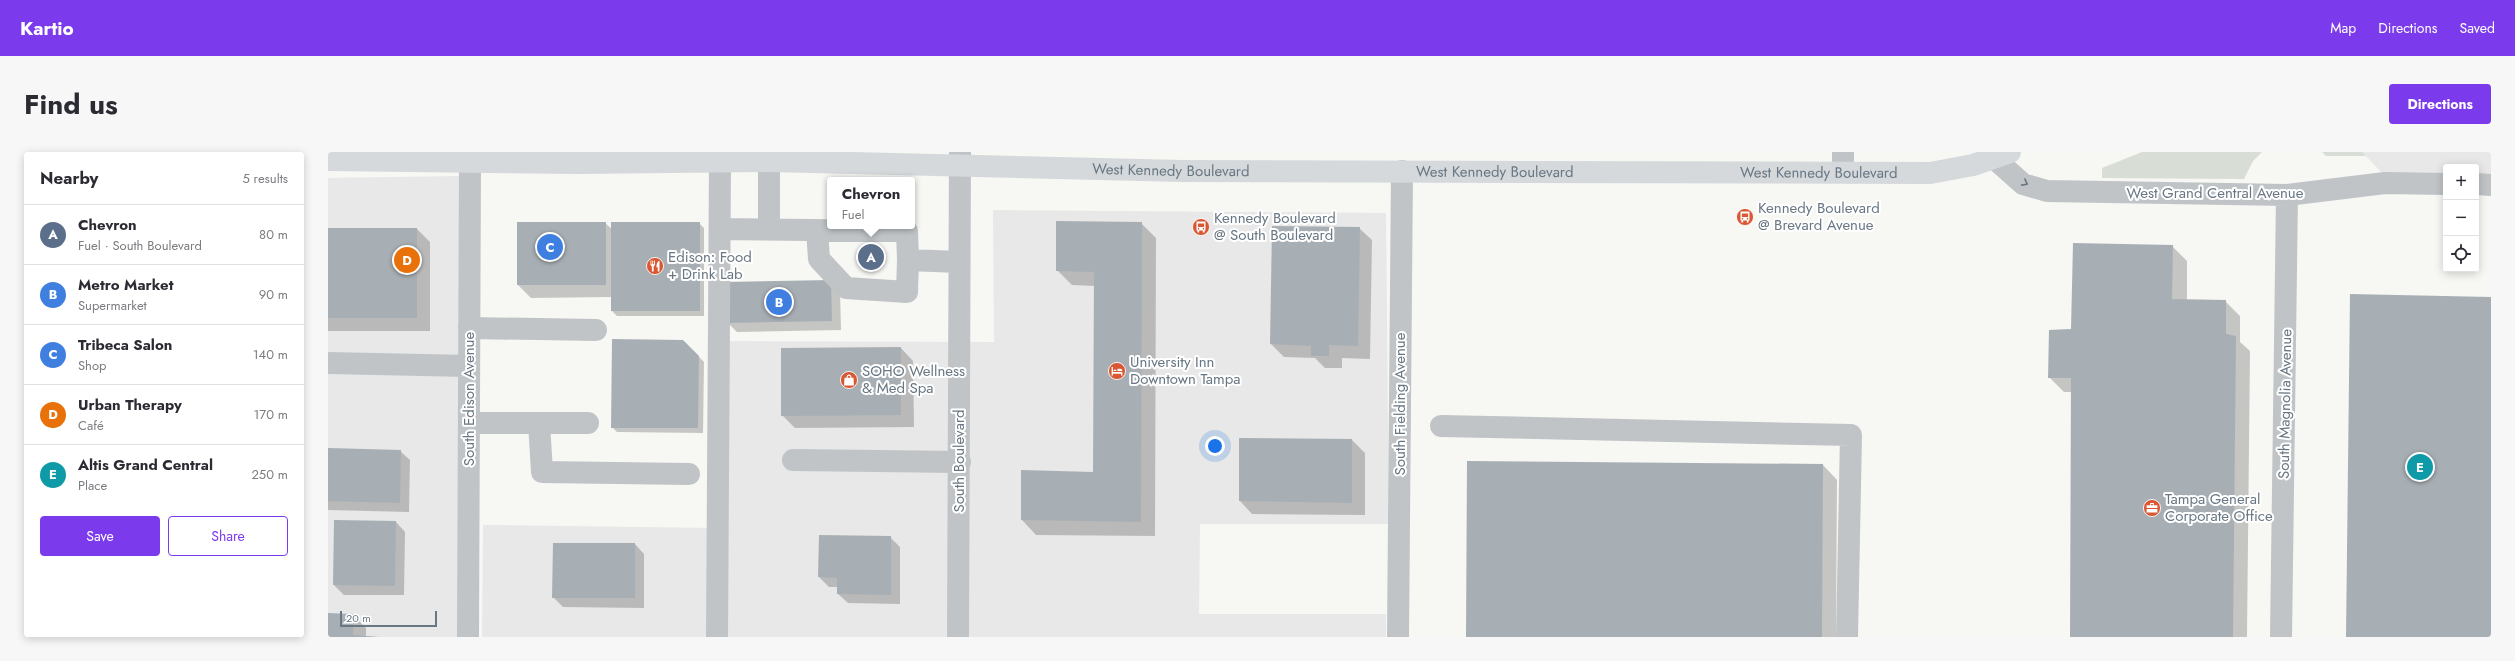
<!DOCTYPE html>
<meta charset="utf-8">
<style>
:root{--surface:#fff;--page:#f7f7f7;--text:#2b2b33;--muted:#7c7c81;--line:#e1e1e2;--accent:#7c3aed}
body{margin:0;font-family:Jost,sans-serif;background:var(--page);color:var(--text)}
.controls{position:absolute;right:12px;top:12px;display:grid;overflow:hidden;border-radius:4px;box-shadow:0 2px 10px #0003}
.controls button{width:36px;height:36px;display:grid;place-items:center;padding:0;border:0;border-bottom:1px solid var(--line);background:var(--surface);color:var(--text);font:20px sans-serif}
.scale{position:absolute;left:12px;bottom:10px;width:97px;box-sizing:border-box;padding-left:4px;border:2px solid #687783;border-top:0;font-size:11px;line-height:14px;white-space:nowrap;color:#687783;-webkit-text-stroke:3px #fff;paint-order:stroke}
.you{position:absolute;left:887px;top:294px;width:14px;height:14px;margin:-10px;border:3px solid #fff;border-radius:50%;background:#1a73e8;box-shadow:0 0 0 6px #1a73e833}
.badge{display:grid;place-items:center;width:26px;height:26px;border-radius:50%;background:var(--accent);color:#fff;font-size:13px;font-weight:700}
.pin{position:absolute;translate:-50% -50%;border:2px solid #fff;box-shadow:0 1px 4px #0006}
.popup{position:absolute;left:499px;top:25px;width:88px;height:52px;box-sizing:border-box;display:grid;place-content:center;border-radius:4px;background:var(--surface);filter:drop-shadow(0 1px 3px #0005);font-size:13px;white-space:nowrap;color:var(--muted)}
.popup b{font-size:15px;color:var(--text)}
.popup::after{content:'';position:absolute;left:50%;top:100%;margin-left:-8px;border:8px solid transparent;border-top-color:var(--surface)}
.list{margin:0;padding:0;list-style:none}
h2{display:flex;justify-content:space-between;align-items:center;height:52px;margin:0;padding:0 16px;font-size:17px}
h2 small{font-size:13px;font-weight:400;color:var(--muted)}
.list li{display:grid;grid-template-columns:26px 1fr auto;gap:12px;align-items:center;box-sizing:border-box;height:60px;padding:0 16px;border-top:1px solid var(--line)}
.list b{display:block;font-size:15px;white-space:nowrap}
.list p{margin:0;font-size:13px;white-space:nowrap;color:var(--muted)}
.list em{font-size:13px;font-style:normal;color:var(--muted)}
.actions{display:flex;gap:8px;padding:12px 16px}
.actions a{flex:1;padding:9px 0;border:1px solid var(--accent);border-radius:4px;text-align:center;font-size:14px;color:var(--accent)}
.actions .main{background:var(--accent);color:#fff}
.icon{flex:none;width:22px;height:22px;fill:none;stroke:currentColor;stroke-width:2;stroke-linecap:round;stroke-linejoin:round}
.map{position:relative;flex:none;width:2163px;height:485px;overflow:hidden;border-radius:4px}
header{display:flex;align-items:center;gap:24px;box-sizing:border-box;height:56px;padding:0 20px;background:var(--accent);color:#fff}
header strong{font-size:19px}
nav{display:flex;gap:22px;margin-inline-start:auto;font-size:14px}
.intro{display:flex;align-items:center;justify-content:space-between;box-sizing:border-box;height:96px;padding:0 24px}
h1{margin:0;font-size:28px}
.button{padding:10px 18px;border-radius:4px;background:var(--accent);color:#fff;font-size:14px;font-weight:700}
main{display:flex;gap:24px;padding:0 24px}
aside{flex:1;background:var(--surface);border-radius:4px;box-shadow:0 2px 10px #0003}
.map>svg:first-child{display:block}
.built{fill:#e7e8e7}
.green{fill:#d8ddd5}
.shadow{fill:#0003}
.building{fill:#a8afb4}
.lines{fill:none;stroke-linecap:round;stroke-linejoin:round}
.minor{stroke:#c0c4c7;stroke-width:22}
.major{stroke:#d5d9dc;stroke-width:22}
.oneway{stroke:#687783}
.labels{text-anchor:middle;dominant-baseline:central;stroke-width:4;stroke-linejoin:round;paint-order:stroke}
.street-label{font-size:15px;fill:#687783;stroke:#fff}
.poi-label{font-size:15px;fill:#687783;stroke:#fff;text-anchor:start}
</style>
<header>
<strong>Kartio</strong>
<nav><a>Map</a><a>Directions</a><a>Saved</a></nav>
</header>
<div class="intro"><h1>Find us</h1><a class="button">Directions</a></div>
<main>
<aside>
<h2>Nearby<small>5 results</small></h2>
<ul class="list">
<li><span class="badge" style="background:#5c6f8a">A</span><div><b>Chevron</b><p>Fuel · South Boulevard</p></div><em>80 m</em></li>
<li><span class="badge" style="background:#3f7fe0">B</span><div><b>Metro Market</b><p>Supermarket</p></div><em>90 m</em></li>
<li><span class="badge" style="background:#3f7fe0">C</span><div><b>Tribeca Salon</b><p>Shop</p></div><em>140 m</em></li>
<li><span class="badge" style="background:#e8710a">D</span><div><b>Urban Therapy</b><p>Café</p></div><em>170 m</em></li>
<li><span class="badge" style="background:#0f9aa8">E</span><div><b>Altis Grand Central</b><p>Place</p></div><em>250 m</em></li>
</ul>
<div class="actions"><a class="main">Save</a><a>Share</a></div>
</aside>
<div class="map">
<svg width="2163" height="485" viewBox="0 0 2163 485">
<rect width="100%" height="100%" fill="#f7f7f4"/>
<!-- built -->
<path class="built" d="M2034,0h129v33h-15v-18h-30v16l-59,-5z
M134,24l-1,461h-133v-459z
M665,58l393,3 3,311h-189l-1,90h187v23h-904l1,-112 229,3 2,-187 280,1z"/>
<!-- green -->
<path class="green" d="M1814,0h120l-9,9 -9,18 -142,-1v-10z
M1994,0h40l4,4h-40z"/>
<!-- shadow -->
<path class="shadow" d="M277,71l7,6 87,-6 5,5v88h-87l-5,-5v-14l-81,1 -13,-13z
M813,71l15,15 -1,298 -119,-1 -14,-15v-48l72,1 1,-187 -23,-1 -15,-15z
M1031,76l13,12 -2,119 -28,-1v10h-17l-10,-10 -31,-1 -13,-13z
M0,77h89l13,13v89h-102z
M1844,94l15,15v39l38,1 15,15v26l10,9 -3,286h-176l1,-245h-8l-15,-15 23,-47z
M503,129l9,10 1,39 -104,2 -10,-10z
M355,189l21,21 -1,71 -86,-1 -5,-5z
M573,196l12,13 1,66 -119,1 -13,-13z
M1024,288l13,13v62l-113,-1 -12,-13z
M0,297l72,2 10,9 -1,52 -81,-2z
M1495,313l14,15 -1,157h-369z
M7,369l61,1 9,10 -1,63h-60l-10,-10z
M562,385l10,10v57l-52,-1 -10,-9v-7h-9l-10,-10z
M307,392l9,10v54l-81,-1 -10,-10z
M0,462l25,1 13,13v8l15,1h-53z"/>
<!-- building -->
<path class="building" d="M728,69l86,1 -1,300 -120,-2v-50l72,2 1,-200 -38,-1z
M189,70h89v63h-89z
M283,70h89v89h-89z
M944,74l88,1 -2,119 -29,-1v11h-18v-10l-41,-2z
M0,76h89v90h-89z
M1745,91l100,2 -1,54 54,1v34l10,2 -3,301h-163l1,-259h-23l1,-48 22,-1z
M503,128l1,41 -106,2v-41z
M2022,142l141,3v340h-145z
M284,187l71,1 16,16 -1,72h-87z
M573,195v68l-120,1v-68z
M911,286l113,1v64l-113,-2z
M0,296l73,2 -1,53 -72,-2z
M1139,309l356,3 -1,173h-356z
M6,368l62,1 -1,65 -62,-1z
M491,383l72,1v59l-54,-1v-16l-19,-1z
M225,391h82v55h-83z
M0,461l26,1 -1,21 22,2h-47z"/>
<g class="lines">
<!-- minor -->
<path class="minor" d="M1659,0l36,32 24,7 240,4 98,-12 61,1
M441,9v68
M1515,19v-19
M2148,32l15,1
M392,77l187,2 1,29 51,2
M489,78l2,29 27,29 61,4 1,-32
M141,176l127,2
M0,211l141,3
M141,271h119
M211,271l3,49 147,2
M1113,274l410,9 -4,202
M465,308l167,2
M140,485l2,-476
M389,485l3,-476
M630,485l2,-485
M1070,485l4,-466
M1953,485l6,-442"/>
<!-- major -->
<path class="major" id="s1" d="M0,8l249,3 192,-2 413,10 748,2 43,-8 37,-13"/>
</g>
<!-- one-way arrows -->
<defs><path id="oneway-chevron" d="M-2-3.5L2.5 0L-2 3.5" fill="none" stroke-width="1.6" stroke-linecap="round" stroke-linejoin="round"/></defs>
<use class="oneway" href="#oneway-chevron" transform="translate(1697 31) rotate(28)"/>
<!-- icons -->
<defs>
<g id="bus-disc" transform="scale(0.9)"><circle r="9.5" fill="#d95732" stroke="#fff"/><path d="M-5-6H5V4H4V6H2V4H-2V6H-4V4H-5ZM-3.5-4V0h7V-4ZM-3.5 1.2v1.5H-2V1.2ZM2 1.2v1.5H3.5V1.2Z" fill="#fff"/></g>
<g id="restaurant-disc" transform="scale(0.9)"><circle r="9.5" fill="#d95732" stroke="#fff"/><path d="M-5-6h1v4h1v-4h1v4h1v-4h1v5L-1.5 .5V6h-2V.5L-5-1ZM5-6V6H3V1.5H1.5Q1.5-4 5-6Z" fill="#fff"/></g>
<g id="hotel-disc" transform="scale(0.9)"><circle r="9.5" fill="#d95732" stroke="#fff"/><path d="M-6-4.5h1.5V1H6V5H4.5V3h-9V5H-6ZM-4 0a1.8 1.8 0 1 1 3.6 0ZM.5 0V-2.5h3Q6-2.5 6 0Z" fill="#fff"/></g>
<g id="shop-disc" transform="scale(0.9)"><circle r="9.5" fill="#d95732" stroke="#fff"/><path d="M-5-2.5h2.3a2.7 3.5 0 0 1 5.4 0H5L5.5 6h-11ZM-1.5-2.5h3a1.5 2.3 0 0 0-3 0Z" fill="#fff"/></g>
<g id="office-disc" transform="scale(0.9)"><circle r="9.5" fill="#d95732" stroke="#fff"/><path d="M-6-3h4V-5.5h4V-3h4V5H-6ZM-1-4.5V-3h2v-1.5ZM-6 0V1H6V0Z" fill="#fff"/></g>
</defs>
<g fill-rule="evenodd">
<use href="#bus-disc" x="1417" y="65"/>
<use href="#bus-disc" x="873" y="75"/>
<use href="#restaurant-disc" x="327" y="114"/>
<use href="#hotel-disc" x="789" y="219"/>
<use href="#shop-disc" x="521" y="228"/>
<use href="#office-disc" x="1824" y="356"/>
</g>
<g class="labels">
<!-- street labels -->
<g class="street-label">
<text stroke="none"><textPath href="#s1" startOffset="843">West Kennedy Boulevard</textPath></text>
<text stroke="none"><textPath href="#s1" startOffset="1167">West Kennedy Boulevard</textPath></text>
<text stroke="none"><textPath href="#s1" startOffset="1491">West Kennedy Boulevard</textPath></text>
<text x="1887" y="41">West Grand Central Avenue</text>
<text transform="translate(141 247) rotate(-90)">South Edison Avenue</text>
<text transform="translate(1072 252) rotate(-90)">South Fielding Avenue</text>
<text transform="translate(1957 252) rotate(-89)">South Magnolia Avenue</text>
<text transform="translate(631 309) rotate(-90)">South Boulevard</text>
</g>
<!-- poi labels -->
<g class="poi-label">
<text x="1430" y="56">Kennedy Boulevard<tspan x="1430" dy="17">@ Brevard Avenue</tspan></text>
<text x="886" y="66">Kennedy Boulevard<tspan x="886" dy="17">@ South Boulevard</tspan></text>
<text x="340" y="105">Edison: Food<tspan x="340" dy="17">+ Drink Lab</tspan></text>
<text x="802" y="210">University Inn<tspan x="802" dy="17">Downtown Tampa</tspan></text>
<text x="534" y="219">SOHO Wellness<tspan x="534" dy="17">&amp; Med Spa</tspan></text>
<text x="1837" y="347">Tampa General<tspan x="1837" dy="17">Corporate Office</tspan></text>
</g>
</g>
</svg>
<div class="controls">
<button>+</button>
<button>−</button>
<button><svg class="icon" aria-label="locate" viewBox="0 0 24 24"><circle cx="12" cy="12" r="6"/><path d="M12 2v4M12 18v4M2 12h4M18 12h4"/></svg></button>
</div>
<div class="scale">20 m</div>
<div class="you"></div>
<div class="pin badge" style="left:543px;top:105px;background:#5c6f8a">A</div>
<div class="popup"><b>Chevron</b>Fuel</div>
<div class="pin badge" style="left:451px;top:150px;background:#3f7fe0">B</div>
<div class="pin badge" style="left:222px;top:95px;background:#3f7fe0">C</div>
<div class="pin badge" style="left:79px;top:108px;background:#e8710a">D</div>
<div class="pin badge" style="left:2092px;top:315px;background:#0f9aa8">E</div>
</div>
</main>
